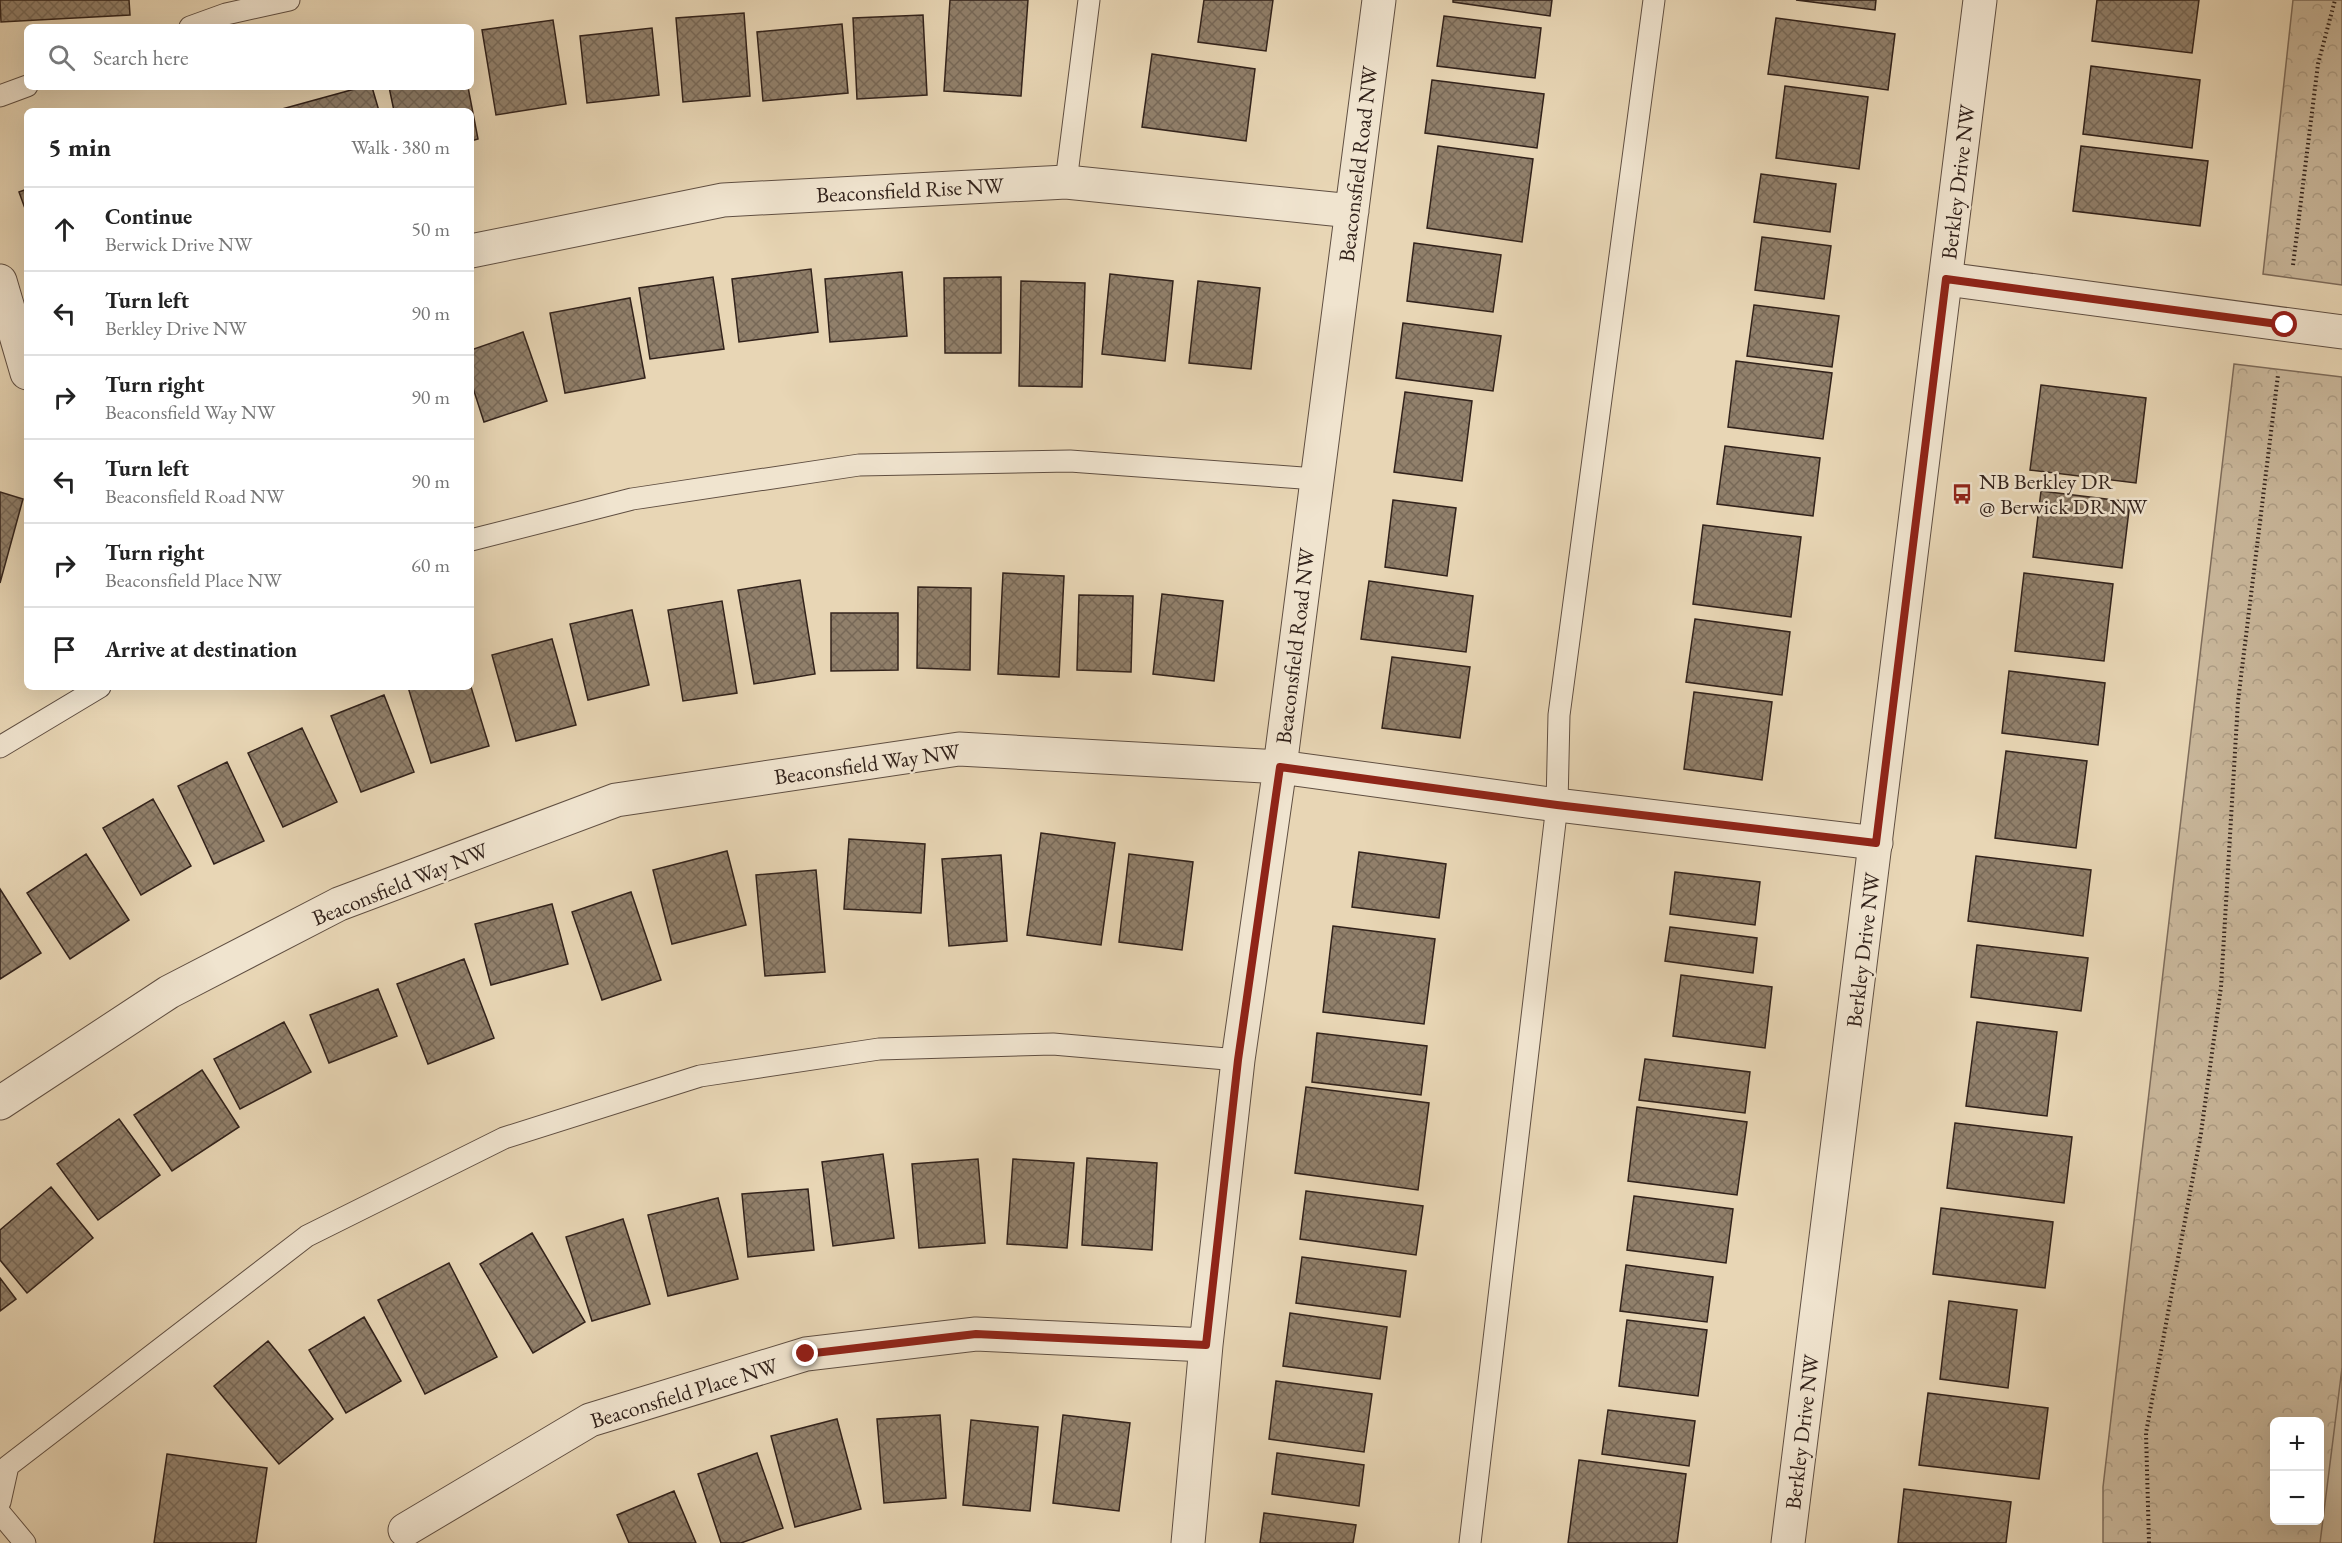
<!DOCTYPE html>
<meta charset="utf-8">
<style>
:root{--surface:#fff;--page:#f2f2f2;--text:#222;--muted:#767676;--line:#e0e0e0}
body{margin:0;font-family:"EB Garamond",serif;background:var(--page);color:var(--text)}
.controls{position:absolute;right:18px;bottom:18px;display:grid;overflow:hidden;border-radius:9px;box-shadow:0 6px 24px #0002}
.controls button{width:54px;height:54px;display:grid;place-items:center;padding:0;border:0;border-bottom:2px solid var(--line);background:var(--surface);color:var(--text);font:30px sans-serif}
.stop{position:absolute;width:18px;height:18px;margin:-14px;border:4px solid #8f2418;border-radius:50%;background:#fff}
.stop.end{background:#8f2418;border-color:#fff;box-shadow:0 2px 6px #0008}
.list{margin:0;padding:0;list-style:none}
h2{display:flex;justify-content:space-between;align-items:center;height:78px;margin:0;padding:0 24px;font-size:26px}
h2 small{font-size:20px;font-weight:400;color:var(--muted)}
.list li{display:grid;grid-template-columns:39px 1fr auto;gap:18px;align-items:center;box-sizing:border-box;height:84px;padding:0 24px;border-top:2px solid var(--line)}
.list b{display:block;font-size:22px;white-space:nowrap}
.list p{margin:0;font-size:20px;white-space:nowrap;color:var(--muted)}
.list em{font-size:20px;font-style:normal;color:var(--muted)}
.icon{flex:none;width:33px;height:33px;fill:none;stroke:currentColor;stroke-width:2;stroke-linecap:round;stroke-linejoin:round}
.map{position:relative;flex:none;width:2342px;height:1543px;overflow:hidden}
.search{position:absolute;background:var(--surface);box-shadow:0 6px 24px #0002;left:24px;top:24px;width:450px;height:66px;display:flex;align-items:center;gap:15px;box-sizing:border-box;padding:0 21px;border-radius:9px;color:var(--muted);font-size:22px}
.panel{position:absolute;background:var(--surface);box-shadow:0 6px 24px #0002;left:24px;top:108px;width:450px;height:582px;border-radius:9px}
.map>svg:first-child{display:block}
.park{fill:url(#park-crowns);stroke:#7e6c5b;stroke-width:1.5;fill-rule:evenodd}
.garden{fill:#c9b79b;stroke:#7e6c5b;stroke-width:1.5}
.building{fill:url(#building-cross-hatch);stroke:#32221b;stroke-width:1.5}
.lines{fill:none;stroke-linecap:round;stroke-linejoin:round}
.service-casing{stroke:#604f42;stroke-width:23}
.minor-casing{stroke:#604f42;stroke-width:35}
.tertiary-casing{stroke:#604f42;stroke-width:35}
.path{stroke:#32221b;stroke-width:4;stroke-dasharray:1.5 3;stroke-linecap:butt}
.service{stroke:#f0e4cf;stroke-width:21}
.minor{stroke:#f0e4cf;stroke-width:33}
.tertiary{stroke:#f0e4cf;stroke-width:33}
.route{stroke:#8f2418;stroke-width:8}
.labels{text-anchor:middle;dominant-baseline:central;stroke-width:5;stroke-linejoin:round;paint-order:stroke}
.street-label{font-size:22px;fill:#32221b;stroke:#f0e4cf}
.poi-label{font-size:22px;fill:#32221b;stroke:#f0e4cf;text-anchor:start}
</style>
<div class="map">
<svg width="2342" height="1543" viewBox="0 0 2342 1543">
<defs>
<pattern id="park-crowns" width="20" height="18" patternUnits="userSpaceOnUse" patternTransform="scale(1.5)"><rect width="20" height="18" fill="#c9b79b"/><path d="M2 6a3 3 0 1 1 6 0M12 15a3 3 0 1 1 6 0" fill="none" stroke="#ad9d85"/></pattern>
<pattern id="building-cross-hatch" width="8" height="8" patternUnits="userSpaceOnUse" patternTransform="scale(1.5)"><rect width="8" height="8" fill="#91806b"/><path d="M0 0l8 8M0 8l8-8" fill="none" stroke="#776857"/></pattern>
</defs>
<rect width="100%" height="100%" fill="#e8d6b5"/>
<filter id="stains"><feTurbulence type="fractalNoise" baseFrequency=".00333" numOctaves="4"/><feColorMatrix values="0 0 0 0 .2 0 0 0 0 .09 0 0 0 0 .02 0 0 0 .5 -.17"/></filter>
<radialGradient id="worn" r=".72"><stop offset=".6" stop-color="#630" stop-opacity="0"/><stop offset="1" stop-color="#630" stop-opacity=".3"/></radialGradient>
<!-- park -->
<path class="park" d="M2293,0h49v285l-79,-11z
M2234,364l108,13v1166h-239v-56zM2274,1422h46v98h-46z"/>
<!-- garden -->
<path class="garden" d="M2342,1368v175h-22z"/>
<!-- building -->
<path class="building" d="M0,0h129l1,15 -129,7z
M950,0h78l-7,96 -77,-5z
M1204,0h69l-7,51 -68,-9z
M1453,0h99l-2,16 -97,-14z
M1796,0h80l-1,10z
M2097,0h102l-7,53 -100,-12z
M744,13l6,83 -67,6 -7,-84z
M923,15l4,80 -70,4 -4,-81z
M1444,16l97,12 -6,50 -98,-12z
M1776,18l119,16 -7,56 -120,-16z
M553,20l13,84 -70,11 -14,-85z
M842,24l6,69 -85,8 -6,-69z
M652,28l7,67 -72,8 -7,-67z
M1152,54l103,15 -9,72 -104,-14z
M2091,66l109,14 -8,68 -109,-14z
M1432,80l112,14 -7,54 -112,-15z
M1785,86l83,11 -9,72 -83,-11z
M362,87h10l7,24h-96l-1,-2z
M389,87h79l10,52 -7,2v-30h-77z
M1438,146l95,13 -11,83 -95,-14z
M2081,146l127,15 -8,65 -127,-15z
M1761,174l75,10 -6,48 -76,-10z
M27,189v25l-8,-22z
M1762,237l69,9 -7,53 -69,-9z
M1414,243l87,12 -8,57 -86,-11z
M811,269l7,63 -79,10 -7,-63z
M902,272l5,64 -77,6 -5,-63z
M1110,274l63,7 -8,80 -63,-7z
M713,277l11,72 -74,10 -11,-71z
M1001,277v76h-56l-1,-75z
M1021,281l64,2 -3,104 -63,-1z
M1198,281l62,7 -9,81 -62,-6z
M630,298l15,80 -80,15 -15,-80z
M1754,305l85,11 -7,51 -85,-11z
M1403,323l98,13 -8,55 -97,-13z
M523,332l24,69 -63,21 -13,-40v-32z
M1736,361l96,12 -9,66 -95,-12z
M2041,385l105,13 -10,85 -106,-13z
M1405,392l67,9 -10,80 -68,-9z
M1725,446l95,12 -7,58 -96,-12z
M2041,491l89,11 -8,66 -89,-11z
M0,492l23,7 -23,84z
M1393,500l63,8 -9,68 -62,-9z
M1703,525l98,12 -10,80 -98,-13z
M1003,573l61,3 -5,101 -61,-3z
M2024,573l89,11 -9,77 -89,-10z
M800,580l15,94 -61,10 -16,-94z
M1369,581l104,15 -7,56 -105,-13z
M918,587l53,1 -1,82 -53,-2z
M1162,594l61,7 -9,80 -61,-7z
M1079,595l54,1 -2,76 -54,-2z
M722,601l15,92 -54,8 -15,-91z
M632,610l17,75 -61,15 -18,-76z
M831,613h67v57l-67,1z
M1695,619l95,13 -8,63 -96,-13z
M552,639l24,86 -60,16 -24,-86z
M1392,657l78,10 -10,71 -78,-10z
M2009,671l96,12 -7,62 -96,-12z
M408,687h63l18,59 -58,17z
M1694,692l78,10 -10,78 -78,-11z
M384,695l30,77 -53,20 -30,-76z
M302,728l35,74 -54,25 -35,-74z
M2006,751l81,10 -11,87 -81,-10z
M227,762l37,79 -50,23 -36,-78z
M153,799l38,67 -50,29 -38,-67z
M1041,833l74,10 -14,102 -74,-10z
M849,839l76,5 -4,69 -77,-4z
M727,851l19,74 -74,19 -19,-74z
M1359,852l87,12 -7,54 -87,-11z
M86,854l43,66 -59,39 -43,-66z
M1129,854l64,8 -11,88 -63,-8z
M1001,855l6,86 -58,5 -7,-87z
M1976,856l115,14 -8,66 -115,-15z
M816,870l9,102 -60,4 -9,-101z
M1675,872l85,10 -5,43 -85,-11z
M0,889l41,64 -41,26z
M631,892l30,88 -59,20 -30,-88z
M552,904l16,60 -77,21 -16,-61z
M1333,926l102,13 -11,85 -101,-12z
M1670,927l87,11 -4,35 -88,-12z
M1977,945l111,13 -7,53 -110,-14z
M464,959l30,79 -66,26 -31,-80z
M1681,975l91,12 -7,61 -92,-12z
M378,989l19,47 -68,27 -19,-48z
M284,1022l27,50 -71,37 -26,-50z
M1977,1022l80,10 -10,84 -81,-10z
M1317,1033l110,13 -6,49 -109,-13z
M1645,1059l105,13 -5,41 -106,-13z
M202,1070l37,57 -67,44 -38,-56z
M1306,1087l123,16 -11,87 -123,-17z
M1637,1107l110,15 -10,73 -109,-14z
M119,1119l41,56 -62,45 -41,-56z
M1955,1123l117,14 -8,66 -117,-15z
M883,1154l11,84 -61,8 -11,-84z
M1087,1158l70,5 -5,87 -70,-5z
M978,1159l7,84 -66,5 -7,-84z
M1013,1159l61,4 -7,85 -60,-4z
M51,1187l42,51 -66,55 -27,-33v-30z
M808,1189l6,61 -66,7 -6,-63z
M1306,1191l117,15 -7,49 -116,-16z
M1634,1196l99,13 -7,54 -99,-13z
M718,1198l20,81 -70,17 -20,-81z
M1941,1208l112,14 -8,66 -112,-14z
M623,1219l27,85 -58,17 -26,-84z
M532,1233l53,89 -52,31 -53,-89z
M1302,1257l104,14 -6,46 -104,-14z
M449,1263l48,94 -72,37 -47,-94z
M1626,1265l87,12 -6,45 -87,-11z
M0,1278l16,21 -16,12z
M1949,1301l68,9 -9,78 -68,-9z
M1290,1313l97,14 -7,52 -97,-13z
M364,1317l37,64 -55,32 -37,-63z
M1627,1320l80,10 -9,66 -79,-10z
M268,1341l65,78 -54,45 -65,-78z
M1276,1381l96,13 -8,58 -95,-13z
M1928,1393l120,15 -9,71 -120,-14z
M1608,1410l87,11 -6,45 -87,-12z
M940,1415l6,83 -62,5 -7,-84z
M1063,1415l67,8 -11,88 -66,-8z
M837,1419l24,90 -66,18 -24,-91z
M971,1420l67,7 -8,84 -67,-6z
M757,1453l26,75 -42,15h-20l-23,-69z
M1277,1453l87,12 -5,41 -87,-12z
M167,1454l100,14 -11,75h-102z
M1579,1460l107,14 -9,69h-109z
M1904,1489l107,13 -5,41h-108z
M674,1491l22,52h-67l-12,-28z
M1264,1513l92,12 -3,18h-93z"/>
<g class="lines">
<!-- service casing -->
<g class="service-casing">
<path id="service" d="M190,27l36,-13 63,-14
M0,96l27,-10
M1066,182l23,-182
M471,540l161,-41 227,-34 211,-4 246,18
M0,747l100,-60
M0,1502l8,-36 299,-230 197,-98 196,-62 179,-27 174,-5 185,16
M0,1513l25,30
M1470,1543l87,-738 2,-90 95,-715"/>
</g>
<!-- minor casing -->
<g class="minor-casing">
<path id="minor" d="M471,251l252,-51 343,-18 286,29
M1946,279l396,53
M0,281l27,92
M0,1103l169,-111 170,-88 277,-104 343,-51 321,18 277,38 319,38
M405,1530l185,-110 216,-66 170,-20 230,11
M1188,1543l18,-198 32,-285 42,-293 99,-767"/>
</g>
<!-- tertiary casing -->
<g class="tertiary-casing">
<path id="tertiary" d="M1788,1543l192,-1543"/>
</g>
<!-- path -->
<path class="path" d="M2293,265l25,-201 17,-64
M2149,1543l-3,-110 55,-300 20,-146 17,-286 40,-326"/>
<!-- service -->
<use href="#service" class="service"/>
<!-- minor -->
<use href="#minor" class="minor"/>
<!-- tertiary -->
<use href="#tertiary" class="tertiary"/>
</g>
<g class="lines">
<!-- route -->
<path class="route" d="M806,1354l170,-20 230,11 32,-285 42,-293 277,38 319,38 70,-564 339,46"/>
</g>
<!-- icons -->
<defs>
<g id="bus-bare" transform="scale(1.62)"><path d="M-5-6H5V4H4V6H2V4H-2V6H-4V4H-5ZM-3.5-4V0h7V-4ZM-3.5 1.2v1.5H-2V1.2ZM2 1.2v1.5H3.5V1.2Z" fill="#8f2418" stroke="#f0e4cf" stroke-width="2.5" paint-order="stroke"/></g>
</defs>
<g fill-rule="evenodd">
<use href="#bus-bare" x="1962" y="494"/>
</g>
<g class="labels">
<!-- street labels -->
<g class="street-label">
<text transform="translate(1358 164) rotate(-83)">Beaconsfield Road NW</text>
<text transform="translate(1958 182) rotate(-83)">Berkley Drive NW</text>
<text transform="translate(910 190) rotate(-3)">Beaconsfield Rise NW</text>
<text transform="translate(1295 646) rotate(-83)">Beaconsfield Road NW</text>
<text transform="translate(867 764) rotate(-8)">Beaconsfield Way NW</text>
<text transform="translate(400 884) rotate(-22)">Beaconsfield Way NW</text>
<text transform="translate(1863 950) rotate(-83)">Berkley Drive NW</text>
<text transform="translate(684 1393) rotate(-17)">Beaconsfield Place NW</text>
<text transform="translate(1802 1432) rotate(-83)">Berkley Drive NW</text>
</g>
<!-- poi labels -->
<g class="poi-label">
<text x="1979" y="481">NB Berkley DR<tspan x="1979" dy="25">@ Berwick DR NW</tspan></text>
</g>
</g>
<rect width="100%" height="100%" filter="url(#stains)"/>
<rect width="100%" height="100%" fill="url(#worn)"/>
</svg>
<div class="controls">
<button>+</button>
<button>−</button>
</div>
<div class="stop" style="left:2285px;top:325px"></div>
<div class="stop end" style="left:806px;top:1354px"></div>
<div class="search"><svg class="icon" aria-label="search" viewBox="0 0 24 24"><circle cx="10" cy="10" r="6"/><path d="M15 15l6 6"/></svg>Search here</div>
<section class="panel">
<h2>5 min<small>Walk · 380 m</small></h2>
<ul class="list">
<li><svg class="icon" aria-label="ahead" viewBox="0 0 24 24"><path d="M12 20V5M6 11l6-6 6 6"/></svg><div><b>Continue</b><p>Berwick Drive NW</p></div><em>50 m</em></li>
<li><svg class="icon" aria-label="left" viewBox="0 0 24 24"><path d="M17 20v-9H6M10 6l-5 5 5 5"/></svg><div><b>Turn left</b><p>Berkley Drive NW</p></div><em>90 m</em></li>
<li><svg class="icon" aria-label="right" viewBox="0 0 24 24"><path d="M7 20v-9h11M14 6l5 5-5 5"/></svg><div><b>Turn right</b><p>Beaconsfield Way NW</p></div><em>90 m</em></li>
<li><svg class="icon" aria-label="left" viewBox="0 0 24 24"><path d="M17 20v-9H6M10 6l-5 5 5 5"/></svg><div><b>Turn left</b><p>Beaconsfield Road NW</p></div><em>90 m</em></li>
<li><svg class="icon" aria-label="right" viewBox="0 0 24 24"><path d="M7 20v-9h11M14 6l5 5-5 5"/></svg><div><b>Turn right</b><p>Beaconsfield Place NW</p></div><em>60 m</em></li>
<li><svg class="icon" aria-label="arrive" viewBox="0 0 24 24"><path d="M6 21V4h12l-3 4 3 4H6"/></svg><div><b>Arrive at destination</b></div></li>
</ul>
</section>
</div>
